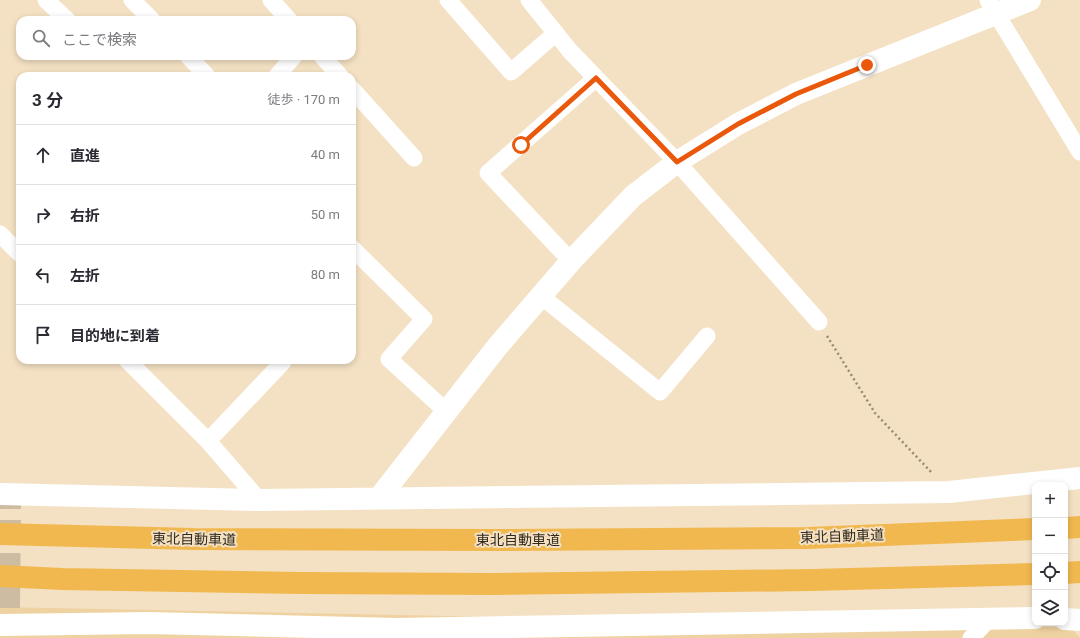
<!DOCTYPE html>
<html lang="ja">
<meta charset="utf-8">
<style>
:root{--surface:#fff;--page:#f2f2f3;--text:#2b2b33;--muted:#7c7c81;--line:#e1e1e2}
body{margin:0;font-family:Roboto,"Noto Sans JP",sans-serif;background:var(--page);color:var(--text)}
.controls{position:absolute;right:12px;bottom:12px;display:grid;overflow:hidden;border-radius:8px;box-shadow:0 2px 6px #0003}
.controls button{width:36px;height:36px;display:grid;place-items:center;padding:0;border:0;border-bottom:1px solid var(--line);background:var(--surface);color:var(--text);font:20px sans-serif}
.stop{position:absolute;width:12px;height:12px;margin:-9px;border:3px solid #ea580c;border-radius:50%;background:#fff}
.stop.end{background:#ea580c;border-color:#fff;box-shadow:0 1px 4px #0008}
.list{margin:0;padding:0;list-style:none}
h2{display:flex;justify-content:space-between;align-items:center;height:52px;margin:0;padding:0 16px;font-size:17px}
h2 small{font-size:13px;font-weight:400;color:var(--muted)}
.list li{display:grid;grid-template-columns:26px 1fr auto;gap:12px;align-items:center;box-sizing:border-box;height:60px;padding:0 16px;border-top:1px solid var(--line)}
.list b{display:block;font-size:15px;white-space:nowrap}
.list em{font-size:13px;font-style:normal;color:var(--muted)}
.icon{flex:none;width:22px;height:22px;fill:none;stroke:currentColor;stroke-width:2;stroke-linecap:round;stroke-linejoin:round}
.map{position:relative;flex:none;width:1080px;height:638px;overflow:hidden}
.search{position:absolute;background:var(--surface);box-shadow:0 2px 6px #0003;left:16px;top:16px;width:340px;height:44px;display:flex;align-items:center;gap:10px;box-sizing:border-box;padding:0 14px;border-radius:12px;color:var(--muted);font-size:15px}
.panel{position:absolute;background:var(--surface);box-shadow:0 2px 6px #0003;left:16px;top:72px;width:340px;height:292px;border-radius:12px}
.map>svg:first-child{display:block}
.green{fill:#efd2a1}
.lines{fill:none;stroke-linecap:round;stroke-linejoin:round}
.secondary-tunnel{stroke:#cdbca2;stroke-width:22;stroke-dasharray:22 11;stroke-linecap:butt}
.path{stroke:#978a74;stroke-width:2.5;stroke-dasharray:2 3;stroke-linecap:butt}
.street{stroke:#fff;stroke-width:17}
.secondary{stroke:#fff;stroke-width:22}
.highway{stroke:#f1b850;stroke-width:22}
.route{stroke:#ea580c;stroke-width:5}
.labels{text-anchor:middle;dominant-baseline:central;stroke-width:4;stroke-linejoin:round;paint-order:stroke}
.street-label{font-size:14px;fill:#312a1e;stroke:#f4e1c3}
</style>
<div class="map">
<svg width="1080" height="638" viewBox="0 0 1080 638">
<rect width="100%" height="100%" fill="#f4e1c3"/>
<!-- green -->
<path class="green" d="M0,607l904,18h93l74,3 9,10h-1080z"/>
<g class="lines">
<!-- secondary-tunnel -->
<path class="secondary-tunnel" d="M9,608l1,-103"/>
<!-- path -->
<path class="path" d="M827,336l48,77 57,60"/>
<!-- street -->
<path class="street" d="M46,0l21,20
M132,0l20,20
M271,0l18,20
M448,0l63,72 45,-39
M529,0l41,51 107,111 142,160
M988,0l92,152
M188,56l19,20
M322,56l18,20
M277,76l17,-20
M352,89l62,69
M0,234l20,20
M352,248l72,71 -35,40 58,53
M571,261l-83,-88 108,-95
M541,296l119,96 47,-56
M127,360l81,81 51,59
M208,441l75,-79 -2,-2
M971,638l19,-20"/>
<!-- secondary -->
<path class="secondary" d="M0,494l259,6 690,-8 131,-14
M379,498l118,-151 74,-86 62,-65 44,-34 61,-38 58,-30 234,-94
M1065,619l15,1
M0,625l149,-2 246,6 640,-11"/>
<!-- highway -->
<path class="highway" d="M1065,528l15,-1
M0,534l193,5 306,1 309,-2 227,-9
M1065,573l15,-1
M0,576l62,3 240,4 195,1 315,-4 223,-6"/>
</g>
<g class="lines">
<!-- route -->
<path class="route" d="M521,145l75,-67 81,84 61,-38 58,-30 71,-29"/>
</g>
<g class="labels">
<!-- street labels -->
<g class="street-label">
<text transform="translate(842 536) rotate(-2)">東北自動車道</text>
<text transform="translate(194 539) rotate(1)">東北自動車道</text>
<text x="518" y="540">東北自動車道</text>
</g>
</g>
</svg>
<div class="controls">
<button>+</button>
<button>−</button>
<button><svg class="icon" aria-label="locate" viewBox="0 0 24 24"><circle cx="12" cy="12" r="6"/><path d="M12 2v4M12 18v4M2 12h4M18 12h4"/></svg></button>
<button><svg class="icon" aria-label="layers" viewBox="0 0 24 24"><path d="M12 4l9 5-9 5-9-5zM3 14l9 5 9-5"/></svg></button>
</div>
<div class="stop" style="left:521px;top:145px"></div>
<div class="stop end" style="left:867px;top:65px"></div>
<div class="search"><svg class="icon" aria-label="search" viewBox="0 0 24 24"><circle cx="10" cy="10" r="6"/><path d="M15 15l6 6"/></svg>ここで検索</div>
<section class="panel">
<h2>3 分<small>徒歩 · 170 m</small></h2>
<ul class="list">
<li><svg class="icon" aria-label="ahead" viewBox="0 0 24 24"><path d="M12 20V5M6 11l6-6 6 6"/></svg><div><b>直進</b></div><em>40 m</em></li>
<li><svg class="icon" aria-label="right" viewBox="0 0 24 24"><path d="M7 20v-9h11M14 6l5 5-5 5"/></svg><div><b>右折</b></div><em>50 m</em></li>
<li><svg class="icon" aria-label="left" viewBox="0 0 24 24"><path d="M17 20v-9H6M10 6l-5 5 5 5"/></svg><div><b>左折</b></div><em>80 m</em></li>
<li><svg class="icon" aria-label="arrive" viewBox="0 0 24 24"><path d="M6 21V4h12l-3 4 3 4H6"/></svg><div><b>目的地に到着</b></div></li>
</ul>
</section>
</div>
